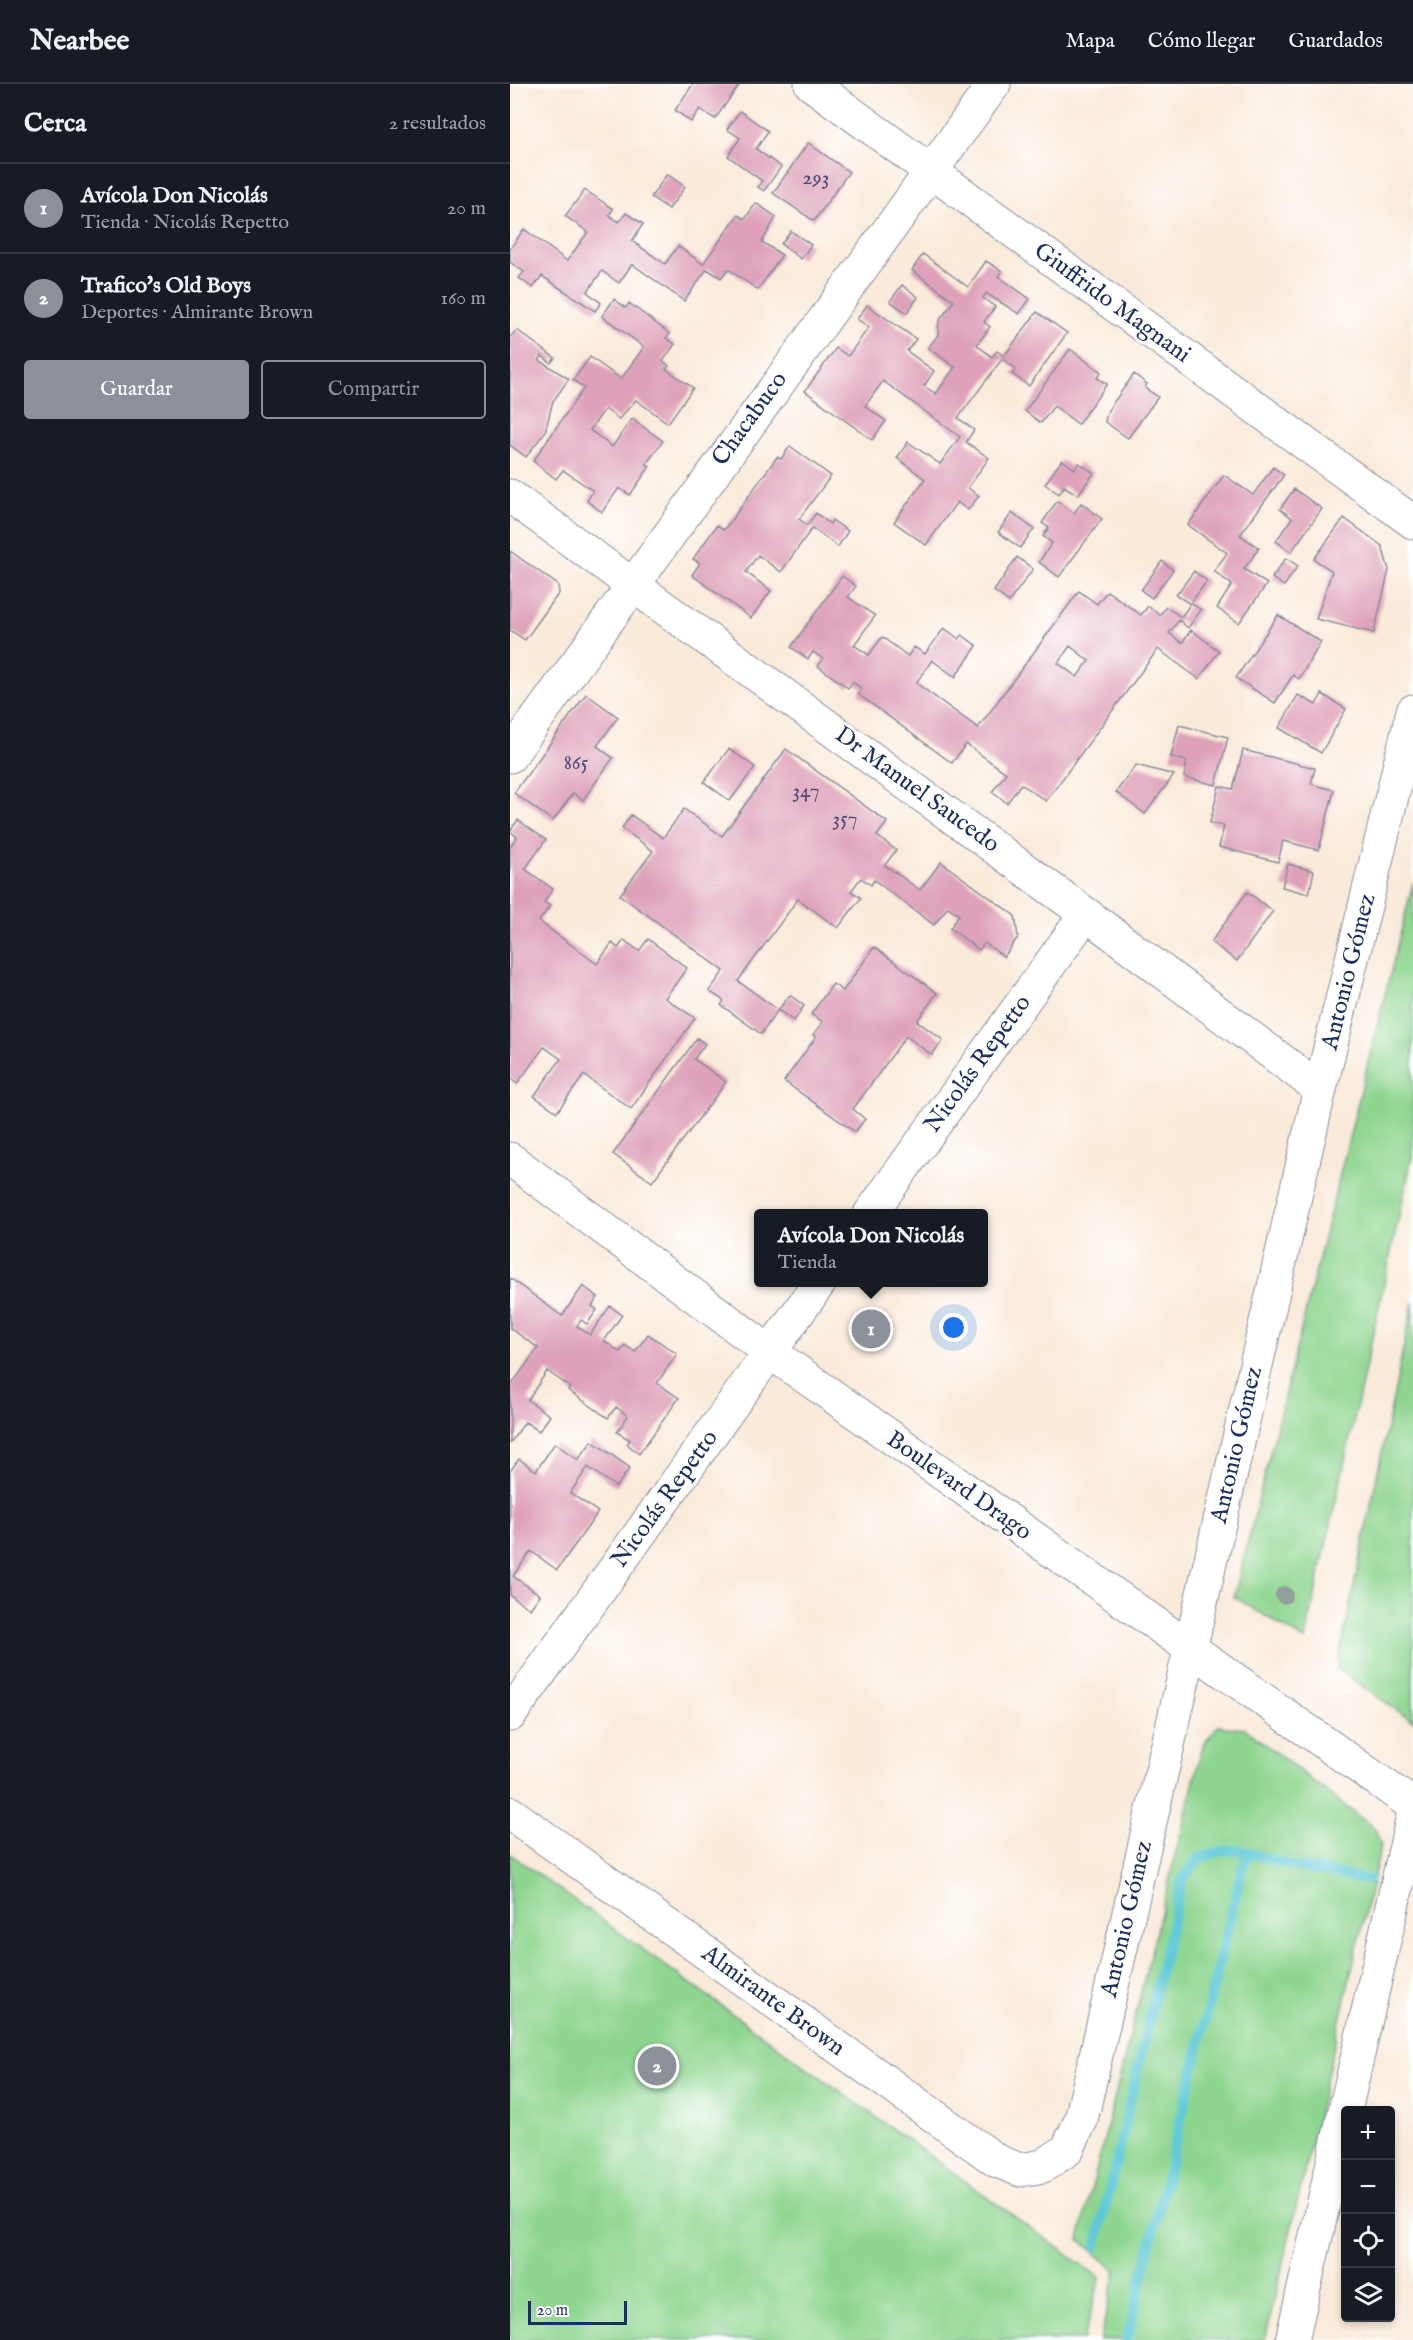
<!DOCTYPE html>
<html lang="es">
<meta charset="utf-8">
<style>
:root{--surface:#171b24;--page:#242831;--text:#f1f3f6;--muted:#9ea1a6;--line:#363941;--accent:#8c9099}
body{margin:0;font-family:"IM FELL English",serif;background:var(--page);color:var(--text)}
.controls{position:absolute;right:18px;bottom:18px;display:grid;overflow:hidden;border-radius:6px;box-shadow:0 3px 9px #0003}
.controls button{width:54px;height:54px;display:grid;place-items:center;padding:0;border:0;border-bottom:2px solid var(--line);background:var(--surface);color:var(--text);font:30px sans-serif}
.scale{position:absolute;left:18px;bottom:15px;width:99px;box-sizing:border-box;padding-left:6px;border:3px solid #1b2f5e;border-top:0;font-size:16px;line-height:21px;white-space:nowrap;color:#1b2f5e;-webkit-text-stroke:4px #fff;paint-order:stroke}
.you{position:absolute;left:444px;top:1244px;width:21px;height:21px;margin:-15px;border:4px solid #fff;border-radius:50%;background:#1a73e8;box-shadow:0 0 0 9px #1a73e833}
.badge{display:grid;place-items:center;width:39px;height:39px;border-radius:50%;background:var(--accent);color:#fff;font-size:20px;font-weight:700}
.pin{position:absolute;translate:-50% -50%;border:3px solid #fff;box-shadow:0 2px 6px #0006}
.popup{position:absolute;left:244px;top:1125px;width:234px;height:78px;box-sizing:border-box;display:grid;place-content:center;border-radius:6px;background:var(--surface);filter:drop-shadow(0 2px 4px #0005);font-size:20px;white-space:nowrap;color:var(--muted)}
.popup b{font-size:22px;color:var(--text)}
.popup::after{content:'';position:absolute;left:50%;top:100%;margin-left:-12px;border:12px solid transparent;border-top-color:var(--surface)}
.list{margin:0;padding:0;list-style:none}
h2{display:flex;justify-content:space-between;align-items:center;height:78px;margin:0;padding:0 24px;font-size:26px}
h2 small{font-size:20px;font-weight:400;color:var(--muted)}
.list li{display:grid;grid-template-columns:39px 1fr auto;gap:18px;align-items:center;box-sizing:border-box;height:90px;padding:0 24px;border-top:2px solid var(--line)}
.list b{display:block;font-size:22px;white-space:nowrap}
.list p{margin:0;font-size:20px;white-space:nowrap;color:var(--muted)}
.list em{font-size:20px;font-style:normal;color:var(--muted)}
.actions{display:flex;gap:12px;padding:18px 24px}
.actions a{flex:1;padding:14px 0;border:2px solid var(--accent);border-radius:6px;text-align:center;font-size:21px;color:var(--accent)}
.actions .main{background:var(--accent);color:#fff}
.icon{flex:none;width:33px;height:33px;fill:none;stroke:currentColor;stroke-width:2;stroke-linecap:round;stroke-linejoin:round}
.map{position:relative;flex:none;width:903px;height:2256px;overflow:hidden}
header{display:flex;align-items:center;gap:36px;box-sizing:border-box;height:84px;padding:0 30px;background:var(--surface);border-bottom:2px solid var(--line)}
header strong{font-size:28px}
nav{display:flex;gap:33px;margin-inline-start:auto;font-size:21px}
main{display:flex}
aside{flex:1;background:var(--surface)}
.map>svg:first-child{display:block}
.green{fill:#8ed58f;stroke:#548276;stroke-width:1.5}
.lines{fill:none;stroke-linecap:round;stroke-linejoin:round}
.stream{stroke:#5ec9d8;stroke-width:10}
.building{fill:#dea1b9;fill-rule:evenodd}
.minor-casing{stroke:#8a8c9c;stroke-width:35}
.major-casing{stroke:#8a8c9c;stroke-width:35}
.minor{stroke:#fff;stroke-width:33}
.major{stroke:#fff;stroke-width:33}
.tree{fill:#929f9e}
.labels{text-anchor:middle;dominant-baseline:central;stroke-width:6;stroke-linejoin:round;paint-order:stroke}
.number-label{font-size:21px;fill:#4c4c75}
.street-label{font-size:24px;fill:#1b2f5e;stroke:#fff}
</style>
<header>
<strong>Nearbee</strong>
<nav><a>Mapa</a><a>Cómo llegar</a><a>Guardados</a></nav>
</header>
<main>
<aside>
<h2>Cerca<small>2 resultados</small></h2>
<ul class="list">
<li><span class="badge">1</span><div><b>Avícola Don Nicolás</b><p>Tienda · Nicolás Repetto</p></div><em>20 m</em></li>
<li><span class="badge">2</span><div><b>Trafico's Old Boys</b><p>Deportes · Almirante Brown</p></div><em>160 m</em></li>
</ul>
<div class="actions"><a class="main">Guardar</a><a>Compartir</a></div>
</aside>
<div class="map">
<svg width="903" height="2256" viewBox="0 0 903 2256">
<rect width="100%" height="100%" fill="#fff"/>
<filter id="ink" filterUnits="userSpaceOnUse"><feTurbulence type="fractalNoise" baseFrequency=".0167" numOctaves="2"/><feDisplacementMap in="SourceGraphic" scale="12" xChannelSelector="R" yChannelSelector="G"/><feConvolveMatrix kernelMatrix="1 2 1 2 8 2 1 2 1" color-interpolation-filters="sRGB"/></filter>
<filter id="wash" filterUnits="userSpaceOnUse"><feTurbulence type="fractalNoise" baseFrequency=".008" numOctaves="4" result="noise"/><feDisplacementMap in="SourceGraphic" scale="24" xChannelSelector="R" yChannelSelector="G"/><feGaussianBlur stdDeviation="1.35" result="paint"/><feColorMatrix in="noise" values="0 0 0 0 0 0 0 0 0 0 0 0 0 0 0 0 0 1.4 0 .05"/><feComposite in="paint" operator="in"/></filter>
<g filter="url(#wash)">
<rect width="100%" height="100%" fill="#f9ead9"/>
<!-- green -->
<path class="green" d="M903,799v270l-108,487 -71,-43z
M903,1218v419l-76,-52z
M708,1642l27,3 130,100 6,16 -116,495h-165l16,-69 -37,-32 124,-494z
M0,1770l590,424 -17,62h-573z"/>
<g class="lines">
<!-- stream -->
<path class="stream" d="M586,2163l86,-367 17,-22 23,-7 17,-1 54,16 76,14
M617,2256l115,-471 7,-17"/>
</g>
<g id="blocks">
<!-- building -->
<path class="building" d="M183,0h47l-25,35 -15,-10 -9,13 -16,-12z
M230,27l28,20 -12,18 25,18 -17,24 -6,-4 4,-6 -34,-25 12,-18 -13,-9z
M298,59l41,29 -35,49 -41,-28z
M157,90l18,13 -16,22 -18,-12z
M75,106l28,19 -4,6 10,7 7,-9 17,11 -11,17 33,23 13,-18 25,18 35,-49 7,4 11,-16 20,14 -14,25 20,13 -24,35 -30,-21 -7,9 -14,-9 -23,32 -52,-37 -13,19 -17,-12 -15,21 14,11 -6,8 -53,-35 -9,12 -14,-10 5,-6 -14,-10v-13l14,-20 43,32 21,-29 -23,-16z
M281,147l20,14 -10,14 -20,-15z
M413,170l45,33 18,-26 16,10 -4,5 32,23 -11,15 -33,-21 -3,5 12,9 -11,15 6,5 -13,18 15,12 5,-6 7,5 33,-44 30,21 -38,53 -17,-12 4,-5 -14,-10 -44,59 16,12 -8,12 23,16 -21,30 11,8 -11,14 -11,-8 -31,43 -32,-23 31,-43 -28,-21 11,-16 32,22 20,-27 -77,-56 -18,25 21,15 -14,19 -67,-49 31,-43 12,8 21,-29 -12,-8 10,-14 49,34 -9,12 27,20 -10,15 12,8 19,-27 -27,-19 10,-13 1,-14 15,-20 -42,-31z
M392,201l16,12 -11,16 -17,-12z
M104,215l12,9 3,-5 41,31 -4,4 9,6 -12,17 6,5 -3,3 27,19 -25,35 -32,-23 -17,19 -14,-10 -15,21 22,17 20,-28 31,22 -17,23 4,2 -20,29 -11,-7 -17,24 -15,-11 6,-10 -30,-21 -7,9 -23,-18 51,-73 -11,-8 17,-23 31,22 23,-32 -42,-31z
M7,246l38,28 -4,5 -9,-7 -3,4 30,19 -16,22 -8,31 -19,25 -16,-12v-108z
M560,265l31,23 -4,6 10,6 -29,40 -24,-18 -13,17 -16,-12z
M624,290l13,10 -2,4 13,9 -30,41 -23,-16 3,-12z
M280,362l41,30 -32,43 8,6 9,-12 14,11 2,-4 16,11 -10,16 -26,-19 -31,44 -23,-17 -12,17 25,19 -20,27 -59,-43 8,-12 -7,-4 24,-34 7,5 53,-73 4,2z
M552,376l13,9 4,-6 15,10 -16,22 -14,-9 -5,8 -14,-10z
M763,383l11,8 -44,60 19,13 -15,21 23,15 -28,39 -22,-15 15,-23 -18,-14 13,-18 -39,-28 36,-50 29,20z
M784,405l28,20 -31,43 -15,-11 16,-23 -12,-9z
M547,417l17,12 7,-10 21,16 -43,58 -20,-15 13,-19 -9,-7 6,-8 -7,-5z
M502,429l22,16 -14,19 -22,-16z
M834,434l38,28 7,24 -15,63 -58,-14 16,-48 -18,-12z
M0,467l48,34 1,8 -34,47 -15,-10z
M507,473l16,12 -24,33 -15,-11z
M776,474l12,8 -14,20 -12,-8z
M652,477l11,9 -21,28 -11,-8z
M684,487l13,10 -17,23 -14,-9z
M332,492l14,10 -8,11 27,19 -21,29 15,10 13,-18 26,19 6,-9 11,7 19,-26 15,11 3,-4 15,11 -22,31 -23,-17 -16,23 62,45 101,-137 18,13 10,-13 34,24 7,-9 12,9 6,-8 15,10 10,-14 10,7 -13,18 -9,-8 -10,13 13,10 9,-13 28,21 -20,28 -41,-30 -112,152 -25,-17 -14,19 -15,-11 14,-19 -40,-29 -14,19 -94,-69 4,-5 -9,-7 -5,6 -30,-22 5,-7 -10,-7 -5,7 -17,-12zM560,562l19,15 -12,16 -19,-14z
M768,531l43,27 -22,37 -6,-4 -18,28 -39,-25z
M76,610l32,23 -21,29 16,12 -30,42 -10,-7 -20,28 -39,-28z
M812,610l24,15 -25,44 -42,-25 19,-33 18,10z
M669,641l49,12 -12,48 -32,-8 3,-16 -16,-4z
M219,665l26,18 -25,34 -26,-19z
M276,665l101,73 -10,14 19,14 -11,15 35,25 21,-28 74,54 3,21 -14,20 -19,-14 -6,7 -29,-22 9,-13 -11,-8 -14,18 -60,-45 -3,5 -10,-7 -10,13 10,7 -23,30 -40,-29 -60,82 40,29 -17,24 -40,-29 3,-4 -15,-10 15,-20 -104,-76 33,-44 -31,-23 9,-13 32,23 21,-29 38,27z
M733,666l72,18 -4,16 23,6 -15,60 -36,-9 -5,21 -59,-15 5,-21 -14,-3 9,-37 14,3z
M626,681l38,10 -29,39 -29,-22z
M8,736l28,20 -21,29 28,20 -9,13 6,4 -11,15 58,43 15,-21 6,5 6,-8 15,11 9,-12 39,29 -22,30 30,20 -64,91 -47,-34 -27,37 -23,-16 27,-37 -17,-12 -27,37 -7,-6v-231l7,-10 -7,-6z
M778,780l26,7 -5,23 -27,-7z
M737,808l26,19 -36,50 -26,-19z
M364,863l63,46 -20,28 26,19 -11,15 -26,-19 -53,73 12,10 -10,13 -71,-51 32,-44 -3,-2 10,-13 -12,-8 22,-30 10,7z
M280,911l14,11 -10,15 -16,-11z
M187,954l8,6 -11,15 32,23 -74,100 -39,-28z
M0,1194l52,38 21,-30 15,11 -6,9 5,4 -10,14 -6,-4 -4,6 13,9 20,-29 12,9 -18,26 16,11 5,-7 10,7 13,-18 29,20 -20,29 22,15 -40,56 -12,-10 3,-4 -13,-8 11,-16 -12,-9 -8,11 -40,-28 2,-3 -23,-16 -19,29 22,16 -11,15 -14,-9 -15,21v-56l28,-39 -28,-20z
M82,1357l38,27 -14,19 -28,-20 -18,26 28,19 -11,16 -30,42 -26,-19 -18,25 27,19 -10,14 -20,-14v-124l9,-12 17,12 19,-28 23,17z"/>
</g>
</g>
<g filter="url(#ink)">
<use href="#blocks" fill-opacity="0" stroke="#8a8c9c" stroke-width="1.5"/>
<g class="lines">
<!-- minor casing -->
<g class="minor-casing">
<path id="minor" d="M301,0l602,438
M0,412l576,418 234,175
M0,672l484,-672
M360,1130l216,-300
M0,1631l310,-433
M0,1729l487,348 23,9 23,-4 24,-16 14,-30 239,-1031 93,-378
M782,2256l121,-524"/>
</g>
<!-- major casing -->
<g class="major-casing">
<path id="major" d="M0,1075l260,193 643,453"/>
</g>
<!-- minor -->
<use href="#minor" class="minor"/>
<!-- major -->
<use href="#major" class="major"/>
</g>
<!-- trees -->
<circle class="tree" cx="774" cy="1511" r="9"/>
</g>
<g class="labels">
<!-- number labels -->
<g class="number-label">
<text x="306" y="94">293</text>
<text x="66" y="679">865</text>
<text x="296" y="707">347</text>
<text x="335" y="735">357</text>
</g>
<!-- street labels -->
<g class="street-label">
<text transform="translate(602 219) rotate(36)">Giuffrido Magnani</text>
<text transform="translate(240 335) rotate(-54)">Chacabuco</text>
<text transform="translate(407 706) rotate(36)">Dr Manuel Saucedo</text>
<text transform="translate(839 888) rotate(-76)">Antonio Gómez</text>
<text transform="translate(468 980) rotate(-54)">Nicolás Repetto</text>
<text transform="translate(727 1361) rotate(-77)">Antonio Gómez</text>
<text transform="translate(449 1402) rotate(35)">Boulevard Drago</text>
<text transform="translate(155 1415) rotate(-54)">Nicolás Repetto</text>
<text transform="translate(617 1835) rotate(-77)">Antonio Gómez</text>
<text transform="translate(263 1917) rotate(36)">Almirante Brown</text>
</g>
</g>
</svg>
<div class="controls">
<button>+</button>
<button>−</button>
<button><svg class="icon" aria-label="locate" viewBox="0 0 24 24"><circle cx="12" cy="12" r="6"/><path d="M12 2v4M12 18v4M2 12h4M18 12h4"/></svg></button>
<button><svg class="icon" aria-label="layers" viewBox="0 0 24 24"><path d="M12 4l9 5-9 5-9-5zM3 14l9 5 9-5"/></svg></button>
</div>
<div class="scale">20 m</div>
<div class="you"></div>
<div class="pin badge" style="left:361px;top:1245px">1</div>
<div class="popup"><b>Avícola Don Nicolás</b>Tienda</div>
<div class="pin badge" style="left:147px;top:1982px">2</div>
</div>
</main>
